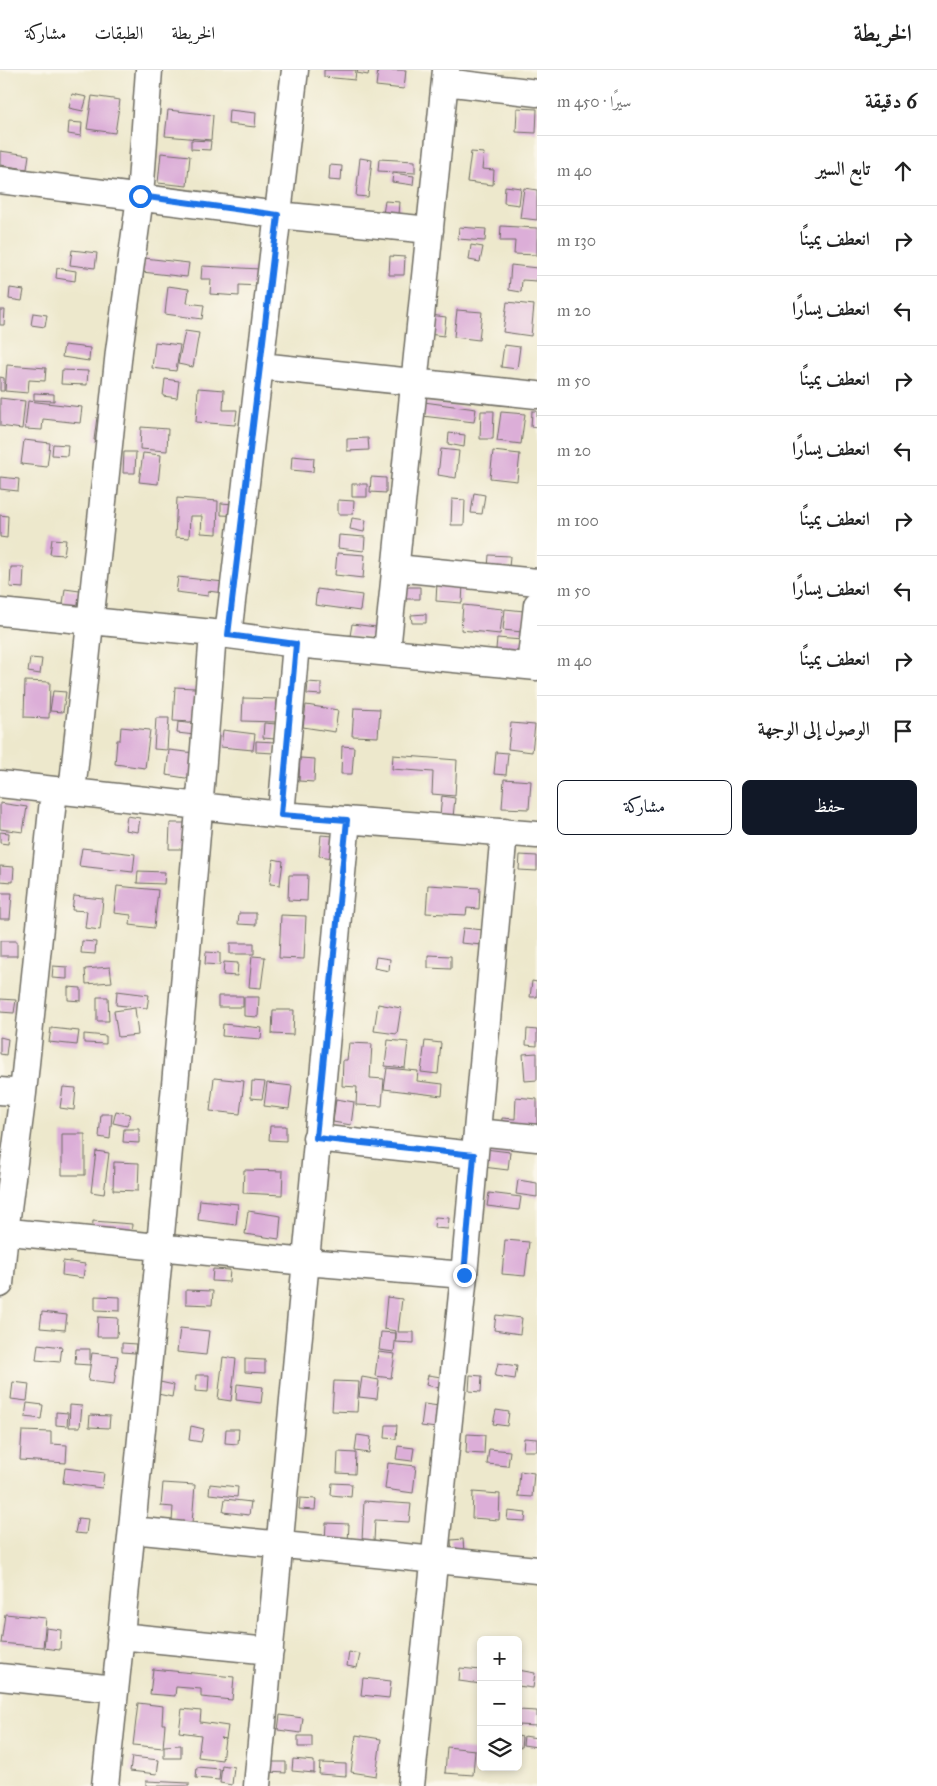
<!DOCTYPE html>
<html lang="ar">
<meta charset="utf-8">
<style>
:root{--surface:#fff;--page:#f6f6f6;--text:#222;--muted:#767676;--line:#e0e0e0;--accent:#111827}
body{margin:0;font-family:"IM FELL Great Primer",Amiri,serif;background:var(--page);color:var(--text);direction:rtl}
.controls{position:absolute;right:15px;bottom:15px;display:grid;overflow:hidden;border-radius:8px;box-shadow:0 2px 8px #0003}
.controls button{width:45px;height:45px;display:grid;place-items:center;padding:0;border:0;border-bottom:1px solid var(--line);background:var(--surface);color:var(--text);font:25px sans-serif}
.stop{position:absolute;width:15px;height:15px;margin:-11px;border:4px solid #1a73e8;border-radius:50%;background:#fff}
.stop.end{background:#1a73e8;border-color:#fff;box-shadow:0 1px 5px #0008}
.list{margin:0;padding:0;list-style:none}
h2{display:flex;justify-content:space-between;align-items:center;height:65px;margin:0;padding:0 20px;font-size:21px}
h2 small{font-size:16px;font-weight:400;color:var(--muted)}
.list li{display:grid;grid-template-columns:32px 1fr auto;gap:15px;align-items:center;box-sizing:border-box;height:70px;padding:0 20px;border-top:1px solid var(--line)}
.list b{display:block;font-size:19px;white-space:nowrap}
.list em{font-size:16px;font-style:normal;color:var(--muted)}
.actions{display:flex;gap:10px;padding:15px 20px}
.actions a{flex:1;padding:11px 0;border:1px solid var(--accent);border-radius:8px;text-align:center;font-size:18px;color:var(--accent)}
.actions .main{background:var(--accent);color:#fff}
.icon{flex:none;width:28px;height:28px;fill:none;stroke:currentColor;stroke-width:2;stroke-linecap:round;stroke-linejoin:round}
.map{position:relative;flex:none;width:537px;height:1716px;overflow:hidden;direction:ltr}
header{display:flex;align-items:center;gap:30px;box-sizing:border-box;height:70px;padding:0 25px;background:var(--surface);border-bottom:1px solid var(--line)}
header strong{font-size:24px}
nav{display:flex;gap:28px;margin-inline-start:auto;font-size:18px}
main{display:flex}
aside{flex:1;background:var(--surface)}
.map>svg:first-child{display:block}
.building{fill:#dcaed8}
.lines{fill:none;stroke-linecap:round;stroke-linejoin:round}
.minor-casing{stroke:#6f6d63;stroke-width:29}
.minor{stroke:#fff;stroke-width:26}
.route{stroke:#1a73e8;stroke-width:6}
</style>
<header>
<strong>الخريطة</strong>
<nav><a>الخريطة</a><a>الطبقات</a><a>مشاركة</a></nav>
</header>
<main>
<aside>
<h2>6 دقيقة<small>سيرًا · 450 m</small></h2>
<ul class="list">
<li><svg class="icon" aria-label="ahead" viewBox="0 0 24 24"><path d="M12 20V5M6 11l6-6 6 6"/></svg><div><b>تابع السير</b></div><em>40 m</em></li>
<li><svg class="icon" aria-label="right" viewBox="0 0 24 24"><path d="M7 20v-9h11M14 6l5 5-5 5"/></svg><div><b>انعطف يمينًا</b></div><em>130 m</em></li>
<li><svg class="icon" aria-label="left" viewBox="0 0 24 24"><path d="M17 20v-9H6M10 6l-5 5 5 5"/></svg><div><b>انعطف يسارًا</b></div><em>20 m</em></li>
<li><svg class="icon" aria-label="right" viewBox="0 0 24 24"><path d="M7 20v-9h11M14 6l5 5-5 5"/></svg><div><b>انعطف يمينًا</b></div><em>50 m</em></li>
<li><svg class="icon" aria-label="left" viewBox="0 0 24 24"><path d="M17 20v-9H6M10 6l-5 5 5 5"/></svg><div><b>انعطف يسارًا</b></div><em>20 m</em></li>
<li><svg class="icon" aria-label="right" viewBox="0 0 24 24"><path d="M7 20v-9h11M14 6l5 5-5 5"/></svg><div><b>انعطف يمينًا</b></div><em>100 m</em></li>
<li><svg class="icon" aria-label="left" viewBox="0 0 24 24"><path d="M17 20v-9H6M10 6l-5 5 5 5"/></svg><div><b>انعطف يسارًا</b></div><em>50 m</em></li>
<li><svg class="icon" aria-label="right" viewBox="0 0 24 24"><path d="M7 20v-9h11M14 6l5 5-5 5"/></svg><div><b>انعطف يمينًا</b></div><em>40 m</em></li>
<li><svg class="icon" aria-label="arrive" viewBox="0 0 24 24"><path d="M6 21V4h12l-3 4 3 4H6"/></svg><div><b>الوصول إلى الوجهة</b></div></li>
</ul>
<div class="actions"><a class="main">حفظ</a><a>مشاركة</a></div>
</aside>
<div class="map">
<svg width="537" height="1716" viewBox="0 0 537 1716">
<rect width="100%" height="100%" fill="#fbf7ec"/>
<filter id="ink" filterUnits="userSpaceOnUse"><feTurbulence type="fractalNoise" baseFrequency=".02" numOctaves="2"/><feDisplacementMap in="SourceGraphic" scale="10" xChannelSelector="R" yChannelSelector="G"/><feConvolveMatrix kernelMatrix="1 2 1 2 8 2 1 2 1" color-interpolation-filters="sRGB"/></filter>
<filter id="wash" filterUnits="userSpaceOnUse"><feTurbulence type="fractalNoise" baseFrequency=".0096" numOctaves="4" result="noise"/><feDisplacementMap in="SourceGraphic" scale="20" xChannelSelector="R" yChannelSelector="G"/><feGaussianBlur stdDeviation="1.12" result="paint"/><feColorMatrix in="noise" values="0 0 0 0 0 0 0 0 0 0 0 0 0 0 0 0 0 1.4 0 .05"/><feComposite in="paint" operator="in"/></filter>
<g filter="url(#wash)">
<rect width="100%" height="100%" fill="#ede8cc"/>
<g id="blocks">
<!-- building -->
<path class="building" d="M324,0h32l-1,10 -31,-3z
M358,0h11l-1,5 -11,-2z
M378,0h28l-2,19 -28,-3z
M72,24l15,3 -4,14 -14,-3z
M92,26l28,4 -5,33 -28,-4z
M517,38l20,1 -1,24 -20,-1z
M168,40l45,5 -2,25 -46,-4z
M229,40l27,3 -1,14 -27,-3z
M69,52l13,1 -1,13 -13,-2z
M191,70l20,1 -1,9 -19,-1z
M0,81l29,4 -2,14 -27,-4z
M471,82l13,1 -2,16 12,1 -1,15 -26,-3z
M161,83l29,3 -3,30 -29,-3z
M360,88l12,2 -4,37 -12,-1z
M379,89l36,2v12l-37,-2z
M330,95l12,1 -1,15 -12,-1z
M393,103l21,3 -1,9 -21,-3z
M505,116l16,2 -2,17 -15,-2z
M524,118l13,2v30l-17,-2z
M385,131l15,1 -1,13 -16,-1z
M501,156l36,2v27l-23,-1 1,-13h-15z
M459,157l27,2 -1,12 -27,-2z
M471,175l12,2 -3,15 -11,-2z
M72,180l25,3 -2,15 -25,-3z
M390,186l15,1 -1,18h-15z
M144,188l45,5 -2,14 -45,-5z
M511,195l26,3v13l-15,-1 -1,12 -12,-2z
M202,196l58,3 -1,17 -20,-1v11l-29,-2 1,-15h-10z
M57,198l19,3 -1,10 -19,-3z
M168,216l21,3 -2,14 17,2 -2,14 -37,-5z
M10,218l14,2 -2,11 -13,-2z
M507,232l27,3 -3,31 -28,-4z
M0,240h5l-1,15h-4z
M457,240l25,2 -3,28 -25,-3z
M33,243l14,2 -2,12 -14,-2z
M422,244l24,3 -2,19 -24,-3z
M185,261l14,2 -6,34 -15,-3z
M155,272l25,3 -4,26 -24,-3z
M64,275l26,3 -1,13 -27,-4z
M504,275l16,2 -3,22 -16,-2z
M7,295l39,3 -1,13 -16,-1 -1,13 -23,-2z
M62,300l26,1 -1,14 -26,-1z
M0,307l4,1v13h-4z
M165,309l14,2 -2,17 -14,-2z
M198,318l26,2 -1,20h14l-2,15 -39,-3z
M34,323l20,1v7l-20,-1z
M0,328l25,3 -3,28 -22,-3z
M28,331l54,6 -2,16 -37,-4 -1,11 -17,-1z
M424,332l52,7 -2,13 -52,-6z
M481,341h13l-1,28h-13z
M532,341h5v17l-6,-1z
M501,342l24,2 -4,30 -24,-3z
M97,347l10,1 -3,23 -10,-1z
M141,357l27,2 -1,22 -27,-2z
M449,363l16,2 -1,12 -16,-3z
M368,368l1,12 -22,1v-12z
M24,370l26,3 -3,24 -26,-3z
M53,374l15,1 -1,11 -15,-1z
M441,379l18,2 -3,27 -18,-3z
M493,381l27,3 -3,27 -27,-3z
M124,382h12l-1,21h-12z
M143,383l18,2 -3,29 -19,-2z
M292,386l22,2 -1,14 -22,-2z
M0,407l19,2 -1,12 -18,-2z
M371,407l15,1v15l-16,-1z
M352,414h15v13h-15z
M474,423l11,2 -3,19 -11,-1z
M177,428l41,3 -1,33 -16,-1 1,-17h-12l-1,22 -14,-1z
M452,429l13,1 -1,25h-13z
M338,430l16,1 -1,13h-15z
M221,433l25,2v11l-25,-1z
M0,445l8,1 -1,22 -7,-1z
M352,448l14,2 -2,12 -14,-3z
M339,465l26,2 -1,14 -26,-3z
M52,469l14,1 -2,15 -14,-1z
M337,483l28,2 -2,23 -28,-3z
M489,485l21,1 -1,12h-21z
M438,494l26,2 -2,37 -26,-2z
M11,497h13l-1,21 -13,-1z
M178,507l46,5 -1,11 -15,-2v5l-32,-4z
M405,517h15v12h-15z
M65,519l22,3 -3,23 -22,-3z
M317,519l45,6 -2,16 -45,-6z
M463,535l40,4 -3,25 -39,-4z
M505,539l19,2 -2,21 -19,-2z
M426,544v9h-14l-1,-8z
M352,554l24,3 -1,11 -25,-2z
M497,568l25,2 -3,23 -24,-3z
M30,588l12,1 -2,15 -12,-2z
M25,611l25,1 -1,36 -25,-1z
M308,612l13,1v12l-14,-1z
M175,617l20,1 -2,34 -20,-1z
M53,621l13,1 -3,20 -13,-1z
M243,628l34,1 -1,23 -34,-1z
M306,635l32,5 -3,22 -32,-5z
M354,638l26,1 -2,28 -26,-1z
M156,648h13l-2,32 -13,-1z
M178,652l19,2 -2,11 -18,-2z
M264,653l12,1 -1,15 -12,-1z
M511,653l24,2 -3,27 -24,-3z
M121,657l29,3 -5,38 -30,-4 2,-24h3z
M223,660l32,4 -2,16 -32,-3z
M256,671l19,1 -1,11 -18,-1z
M342,676l12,1 -2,27h-11z
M169,680l26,3 -3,26 -26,-4z
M496,682l12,1 -2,22 -12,-1z
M393,685l64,5 -2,36 -23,-2 1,-22 -41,-3z
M300,688l15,1 -1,23 -15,-1z
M504,709l27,2 -2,28 -27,-1z
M442,726l13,2 -2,19 -13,-2z
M0,733l27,4 -4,25 -23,-3z
M127,746l13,2 -2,14 -13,-2z
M170,753h16l-2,26h-15z
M0,762l9,1 -1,11 -8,-1z
M321,765l13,1 -1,22 -14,-2z
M82,778l53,6 -2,18 -54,-6z
M520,785l17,1v15l-18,-1z
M273,789l10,2 -3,24 -10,-1z
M0,796l14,1 -1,15 -13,-1z
M138,801l27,1 -1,12 -27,-1z
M289,805h19l-1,26 -19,-1z
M428,815l52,3 -1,21 -12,-1 -1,7 -40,-2z
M117,816l41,4 -4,38 -24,-3 1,-10 -17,-2z
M0,823h12l-2,26h-10z
M74,826l29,3 -3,31 -15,-2 2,-17 -15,-1z
M239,843h17v12l-18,-1z
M281,845l25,1 -2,43 -25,-1z
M463,858l21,2 -2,15 -21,-2z
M0,871h17v15h-17z
M82,871l14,1 -1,12 -14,-1z
M230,873h24v11h-24z
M206,882l14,1v12l-15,-1z
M428,885l23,1v13l-23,-1z
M252,886l13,1 -4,31 -12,-1z
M376,887l14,2 -1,12 -15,-3z
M224,892l14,1 -1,13 -14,-1z
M53,896l14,1v12l-15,-1z
M110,897l2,15 -26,2 -1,-15z
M532,911l5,1v15h-7z
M68,917l13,1v13l-13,-1z
M117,921l32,4 -2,13 -31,-3z
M218,926h25v11h-25z
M97,927h11l1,24h-12z
M244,927h15l-1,20 -14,-1z
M0,929l16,1 -2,13 -14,-1z
M378,934l23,4 -4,26 -23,-3z
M135,938l3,27 -20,2 -4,-26z
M273,940h21l-1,25 -21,-1z
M223,954l39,4 -1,11 -39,-3z
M51,958l28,3 -2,14 -28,-3z
M527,959l10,1v16l-11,-1z
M84,964l22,2v8l-22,-1z
M0,967l8,2 -2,16 -6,-1z
M388,970l20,2 -3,26 -20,-2z
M425,971l16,2 -3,31 -17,-2z
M349,973l23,1 -2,34 14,1 -2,27 -26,-1 1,-18 -15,-1 1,-26h4z
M537,983v27l-12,1 -2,-27z
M387,998l31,3 -1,10 26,3 -1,12 -58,-7z
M214,1008l30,3 -4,33 -30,-3z
M252,1011l13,1 -3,17 -11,-1z
M267,1013l25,3 -3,23 -25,-3z
M63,1017l13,1 -2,22 -14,-2z
M516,1027l21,2v33l-36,-2 1,-12 13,1z
M336,1029l18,3 -3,23 -18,-3z
M116,1041l14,3 -3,12 -14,-3z
M101,1044h11l-2,25 -11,-2z
M270,1056h16v15l-17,-1z
M124,1059h15v14l-16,-1z
M62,1064h23v41h-23z
M485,1079l25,3 -2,18 -25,-3z
M96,1081l13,2 -5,41 -13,-2z
M114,1092l25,1 -1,28 -25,-1z
M244,1100l39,1 -1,24 -39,-2z
M518,1110l19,3v14l-21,-3z
M489,1123l32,4 -2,13 -32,-4z
M200,1130l38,4 -2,21 -38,-5z
M248,1141l33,5 -2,23 -34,-5z
M435,1147l14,1 -1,11 -14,-1z
M93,1151l39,3 -1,14 -39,-3z
M505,1170l24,2 -4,34 -23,-2z
M63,1191l22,3 -2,14 -21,-3z
M213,1199l17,1 -1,12 -17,-1z
M186,1220l27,1 -1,14 -26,-1z
M95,1226l25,1v14l-25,-1z
M387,1227l15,2 -4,33h16v11l-18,-1v-11l-12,-2z
M42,1242l25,3 -2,15 -25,-2z
M496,1245l26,3 -2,16 -26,-4z
M98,1247l20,1 -1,19h-20z
M180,1258l29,3 -3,24 -29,-3z
M381,1262l15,1 -2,19 -15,-2z
M122,1273l14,1 -1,9 -13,-1z
M38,1274l24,3 -2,15 -24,-2z
M76,1279h14v16l-15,-1z
M378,1282l17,2 -4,24 -16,-2z
M92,1283l26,3 -4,28 -26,-3z
M223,1287l13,2 -5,42 -13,-2z
M245,1289l20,1v13l-20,-1z
M498,1293l19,3 -2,13 -20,-3z
M196,1305h13l-1,17 -13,-1z
M428,1305l13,2 -1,11 -14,-3z
M470,1305l12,1 -1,16 -12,-1z
M362,1307l17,3 -2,19 -18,-2z
M334,1311l25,1 -2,30 -25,-1z
M13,1312l16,2 -2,17 -16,-2z
M160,1312l14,3 -2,12 -14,-3z
M237,1314l26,3 -2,16 -25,-3z
M27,1333l16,2 -2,14 -16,-2z
M424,1334l15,2 -3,22 -15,-2z
M70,1335l12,1 -2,21h-11z
M496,1340l13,2 -2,14 -14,-2z
M56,1342l12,1 -1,13 -11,-1z
M90,1345l20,1 -1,12 -20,-1z
M386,1355h11l-1,14 -11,-1z
M191,1356l13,3 -3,13 -12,-2z
M226,1359h13l-1,15 -13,-1z
M22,1361l29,1v12l16,1 -1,18 -46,-3z
M467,1364l18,1 -1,19 -18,-1z
M357,1365l14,2 -2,16 -14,-2z
M524,1368l13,1v12h-14z
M398,1376l16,2 -2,13 -16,-2z
M489,1379l21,2 -2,15 -21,-2z
M338,1382l18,1 -1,21 -18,-1z
M388,1393l28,3 -3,27 -28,-4z
M65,1398l39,5 -2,15 -39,-5z
M520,1401l14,2 -2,24 -14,-1z
M163,1413l32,2 -3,38 -20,-1 1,-15 -12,-1z
M332,1413l20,1 -1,13 -20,-2z
M210,1414l28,3 -1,10 -28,-3z
M473,1422l27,2 -1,26 -27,-2z
M300,1428l16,1 -1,11 -16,-1z
M225,1429l26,3 -2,13 -26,-3z
M364,1431l47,3 -2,18 -34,-2 -1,22 -12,-1z
M508,1441l18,2 -1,8 -18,-1z
M78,1448l10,1 -2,15 -11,-1z
M326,1453l23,1 -1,19 -23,-2z
M463,1469l1,13 -12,1 -1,-13z
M5,1544l41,4 -3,29 -42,-4z
M46,1558l15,2 -1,20 -16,-2z
M349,1582l11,2 -3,14 -10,-2z
M460,1598l21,2v14l-22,-3z
M153,1599l81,8 -2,23 -31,-3v-8l-25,-2 -1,9 -25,-2z
M518,1600l17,3 -2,15 -15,-2z
M363,1608l28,3 -2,17 -28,-3z
M138,1633l25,3 -1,18h3l-2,24 -30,-3z
M182,1639l19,2 -1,11 28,4 -2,13 -6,-1 5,1 -3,21 -24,-3 3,-22 -22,-3z
M518,1640l19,1v15l-19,-1z
M280,1645l23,3 -2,15 -23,-3z
M356,1665l25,4 -5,37 -25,-4z
M298,1666h14v11h-14z
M518,1666l4,1 -1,11 -3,-1z
M524,1666l13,2v9l-14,-2z
M181,1675v13h-17v-12z
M447,1677l28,3 -2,25 -28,-2z
M132,1687l27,3 -2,14 -27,-3z
M293,1689l21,2v12l-22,-2z
M268,1692h18v11l-18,-1z
M320,1693l26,1v12l-27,-2z
M222,1695l12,2 -2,18 -12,-2z
M197,1697l23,2 -1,11 -23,-2z
M146,1711l43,2v3h-43z"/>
</g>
</g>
<g filter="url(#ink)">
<use href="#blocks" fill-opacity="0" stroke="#6f6d63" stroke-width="1"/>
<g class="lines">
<!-- minor casing -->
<g class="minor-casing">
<path id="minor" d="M445,12l92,11
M0,110l278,35 152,15
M260,296l277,29
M396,498l141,14
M0,542l213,21 83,11 241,23
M228,565l67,-565
M387,581l59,-581
M530,596l7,-61
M0,714l281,31 256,20
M72,722l47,-441 21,-154 9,-127
M281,745l15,-171
M0,1021l23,2
M477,1062l60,6
M316,1068l158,17
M0,1161l306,31 158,13
M0,1214l5,-52 18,-139 31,-303
M132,1460l405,40
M120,1566l150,15
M0,1607l115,12
M105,1716c41,-384 79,-768 108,-1153
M257,1716l90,-966
M411,1716l53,-511 40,-443"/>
</g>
<!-- minor -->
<use href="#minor" class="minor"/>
</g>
</g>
<g class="lines" filter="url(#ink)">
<!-- route -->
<path class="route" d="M140,126l138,19 -50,420 68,9 -15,171 66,5 -31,318 158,17 -10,120"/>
</g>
</svg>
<div class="controls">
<button>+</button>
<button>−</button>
<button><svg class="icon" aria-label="layers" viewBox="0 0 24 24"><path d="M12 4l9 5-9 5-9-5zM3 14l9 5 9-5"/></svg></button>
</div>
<div class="stop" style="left:140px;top:126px"></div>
<div class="stop end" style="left:464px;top:1205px"></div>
</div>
</main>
